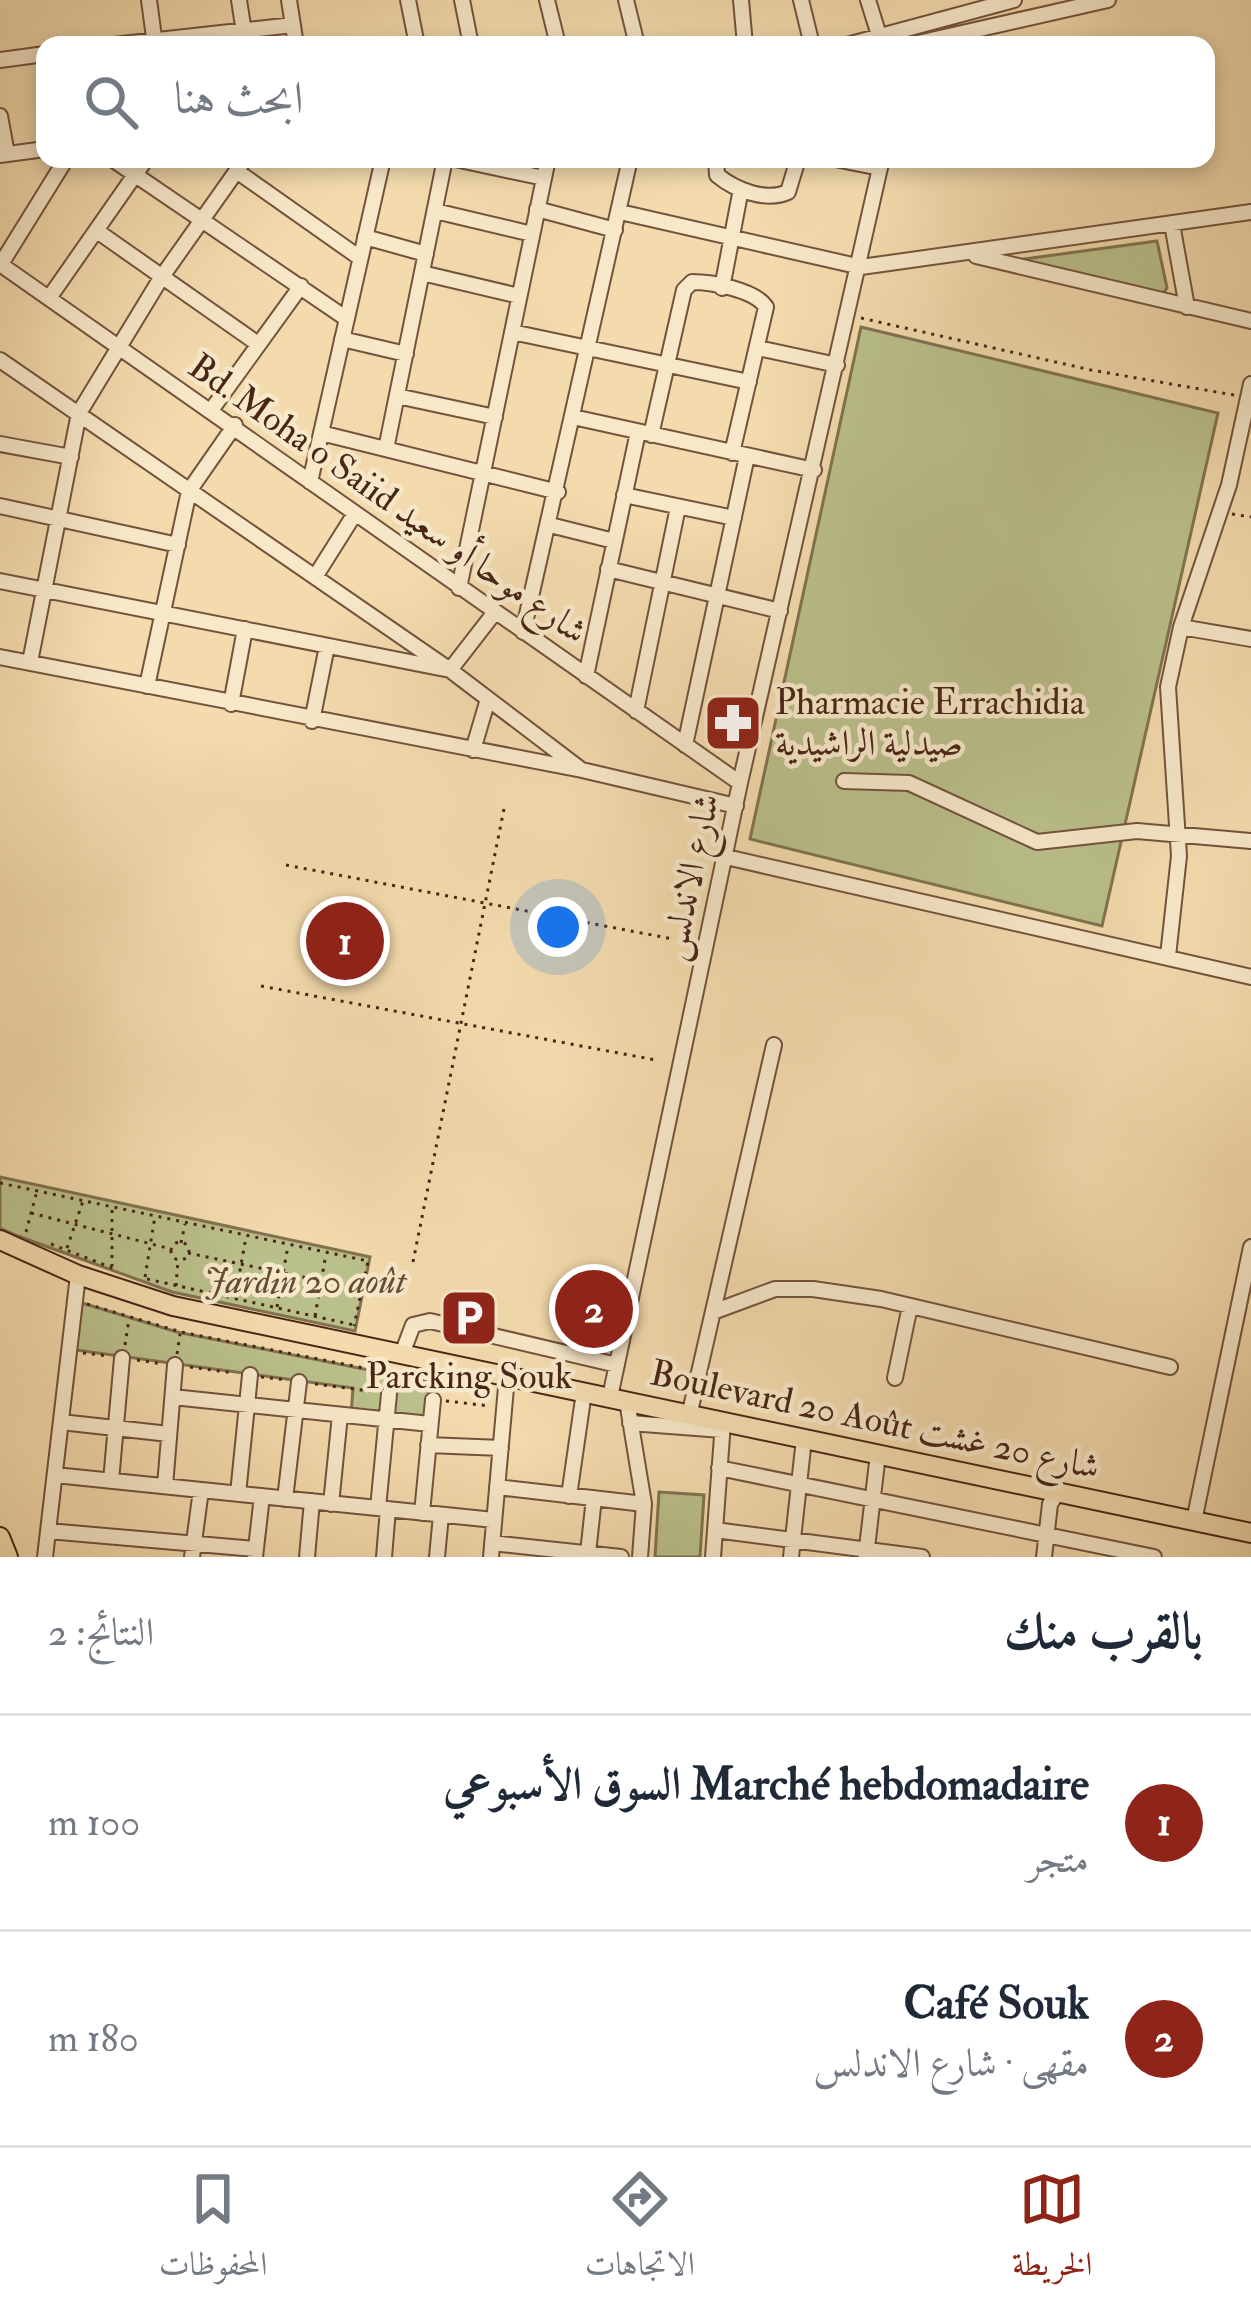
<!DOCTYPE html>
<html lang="ar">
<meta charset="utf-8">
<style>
:root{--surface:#fff;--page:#f2f2f3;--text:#1f2937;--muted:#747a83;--line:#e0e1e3;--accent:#8f2418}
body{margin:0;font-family:"IM FELL Double Pica",Amiri,serif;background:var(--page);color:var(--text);direction:rtl}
.you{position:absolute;left:558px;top:927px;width:42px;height:42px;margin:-30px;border:9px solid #fff;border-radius:50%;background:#1a73e8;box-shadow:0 0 0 18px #1a73e833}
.badge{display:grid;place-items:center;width:78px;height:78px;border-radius:50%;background:var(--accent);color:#fff;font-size:39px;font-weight:700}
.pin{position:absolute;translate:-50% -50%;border:6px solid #fff;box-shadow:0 3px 12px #0006}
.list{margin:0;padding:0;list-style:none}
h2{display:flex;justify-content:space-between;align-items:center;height:156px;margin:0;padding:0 48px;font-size:51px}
h2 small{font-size:39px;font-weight:400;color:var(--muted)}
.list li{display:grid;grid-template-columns:78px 1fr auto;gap:36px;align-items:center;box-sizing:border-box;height:216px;padding:0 48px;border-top:3px solid var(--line)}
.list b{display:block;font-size:45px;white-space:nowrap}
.list p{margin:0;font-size:39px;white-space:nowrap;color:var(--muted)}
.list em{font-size:39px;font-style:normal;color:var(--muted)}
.icon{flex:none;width:66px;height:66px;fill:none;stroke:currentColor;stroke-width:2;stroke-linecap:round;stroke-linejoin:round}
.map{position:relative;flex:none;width:1251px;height:1557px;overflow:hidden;direction:ltr}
.search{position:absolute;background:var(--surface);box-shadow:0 6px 18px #0003;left:36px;right:36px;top:36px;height:132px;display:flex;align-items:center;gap:30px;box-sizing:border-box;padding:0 42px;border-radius:24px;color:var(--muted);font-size:45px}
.sheet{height:588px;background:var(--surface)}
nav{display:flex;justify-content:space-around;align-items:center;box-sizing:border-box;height:168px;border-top:3px solid var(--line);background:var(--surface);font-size:33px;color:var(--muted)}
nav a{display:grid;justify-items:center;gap:6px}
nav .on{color:var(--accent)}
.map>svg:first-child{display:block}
.green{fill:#bac08b;stroke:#827250;stroke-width:3}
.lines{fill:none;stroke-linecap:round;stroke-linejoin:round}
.minor-casing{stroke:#74523c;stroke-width:18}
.major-casing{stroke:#492516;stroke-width:22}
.path{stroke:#492516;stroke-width:3;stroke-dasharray:3 6;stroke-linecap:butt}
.minor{stroke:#f7e8ca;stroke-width:14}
.major{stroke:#f3dbad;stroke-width:18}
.labels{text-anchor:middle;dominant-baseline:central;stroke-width:9;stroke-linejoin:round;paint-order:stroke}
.street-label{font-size:36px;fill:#492516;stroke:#f7e8ca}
.poi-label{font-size:36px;fill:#492516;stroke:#f7e8ca;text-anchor:start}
.park-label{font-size:36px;font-style:italic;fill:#654c33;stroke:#f7e8ca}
</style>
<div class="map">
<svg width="1251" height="1557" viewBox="0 0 1251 1557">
<rect width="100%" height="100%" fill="#f3dbad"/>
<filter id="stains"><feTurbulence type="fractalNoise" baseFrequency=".00167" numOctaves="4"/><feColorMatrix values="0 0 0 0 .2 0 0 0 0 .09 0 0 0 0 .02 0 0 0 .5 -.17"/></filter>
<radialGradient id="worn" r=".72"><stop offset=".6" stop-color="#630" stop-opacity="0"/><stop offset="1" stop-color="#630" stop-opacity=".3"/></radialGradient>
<!-- green -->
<path class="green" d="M1157,241l10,47 -5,7 -145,-35z
M861,327l357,86 -116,513 -352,-87z
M0,1177l370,80 -15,74 -183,-39 -154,-56 -18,-8z
M82,1303l95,29 257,51 -5,40 -78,-8 2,-27 -277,-38z
M659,1492l45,3 -4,62h-45z"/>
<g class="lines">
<!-- minor casing -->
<g class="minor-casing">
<path id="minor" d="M149,0l6,45
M239,0l7,45
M289,0l7,45
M408,0l9,45
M462,0l9,45
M547,0l11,45
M626,0l11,45
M741,0l4,45
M801,0l11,45
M868,0l14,45
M113,45l180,-20
M847,45l167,-45
M909,45l199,-45
M0,60l45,-6
M0,116l7,38
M0,155l45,-6
M112,159l235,160
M455,159l89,19
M716,159l1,16c18,15 49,27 71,17l10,-33
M835,159l45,9
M238,172l122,86
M537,209l78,21
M435,211l97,23
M620,212l241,55 390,-55
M1172,224l15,83
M97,231l161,113
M365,237l61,17
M976,256l275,65
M0,264l740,519
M1,264l65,-105
M422,273l97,23
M722,288l19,-99
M49,298l97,-139
M512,332l237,50
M342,339l64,15
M758,348l79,17
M0,360l450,310 129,98
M397,396l98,21
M212,409l89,-123
M573,417l241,53
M321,433l237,59
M651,435l33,-145 8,-8c20,0 63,8 74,25l-34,146
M0,444l71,13
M386,449l59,-290
M310,482l73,-323
M624,495l110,23
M0,506l178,39
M550,525l64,16
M608,569l172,42
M315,577l39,-62
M0,581l450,89 45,-58
M459,588l89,-429
M1181,627l70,12
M523,632l107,-473
M0,657l582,113 154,36
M30,662l49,-249 82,-135 84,-119
M586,676l52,-244
M147,686l42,-195 46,-66
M231,704l14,-75
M636,711l42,-204
M312,721l15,-75
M685,745l62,-289
M473,750l15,-51
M844,781l65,2 128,59 100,-11 114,10
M726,857l525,120
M1168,956l11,-100 -11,-169 13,-60 48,-142 22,-101
M713,1312l62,-23h38l68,10 289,68
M402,1354l11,-29 17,-4 187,44
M895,1378l15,-72
M173,1397l257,27
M610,1397l130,-614 142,-624
M627,1401l17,103 -4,53
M689,1416l85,-371
M61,1422l108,12
M630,1423l92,7
M428,1445l73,3
M719,1468l435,89
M55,1475l439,45
M111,1481l11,-123
M165,1486l10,-121
M497,1487l147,17
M238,1494l12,-119
M569,1496l15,-104
M285,1499l14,-117
M331,1504l9,-89
M378,1508l11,-114
M422,1513l11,-113
M1194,1521l57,-274
M715,1530l207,27
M48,1531l207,18
M492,1543l129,14
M588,1553l6,-55
M866,1556l12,-102
M45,1557l33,-282
M192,1557l9,-67
M255,1557l7,-61
M307,1557l5,-56
M384,1557l4,-48
M437,1557l4,-42
M491,1557l16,-181
M713,1557l10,-134
M791,1557l13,-118
M1044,1557l6,-53 8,-12"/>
</g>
<!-- major casing -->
<g class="major-casing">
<path id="major" d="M0,1240l78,35 95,31 1078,227
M0,1537l8,20"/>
</g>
<!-- path -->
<path class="path" d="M861,318l230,52 143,25
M1232,514l19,3
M286,865l387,74
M261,986l395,74
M0,1183l368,78 -14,65
M112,1210v56
M31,1213l140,36
M26,1232l11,-41
M171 1251a9 9 0 1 1 18 0a9 9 0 1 1-18 0Z
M181,1243l4,-19
M51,1244l64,25
M67,1248l16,-47
M188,1253l172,36
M413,1262l91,-453
M145,1277l10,-61
M147,1279l207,46
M176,1286l2,-26
M235,1298l11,-61
M87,1304l94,28 254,50 -1,6
M277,1307l11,-61
M315,1316l11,-62
M125,1345l4,-26
M83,1353l26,3
M177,1354l3,-20
M137,1360l26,4
M190,1367l44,6
M261,1377l27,3
M315,1384l62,8
M446,1401l44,5"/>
<!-- minor -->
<use href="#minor" class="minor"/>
<!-- major -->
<use href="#major" class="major"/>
</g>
<!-- icons -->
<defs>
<g id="pharmacy-square" transform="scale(3)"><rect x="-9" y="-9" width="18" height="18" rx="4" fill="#8f2418" stroke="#f7e8ca"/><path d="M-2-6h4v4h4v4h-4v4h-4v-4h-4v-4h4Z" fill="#fff"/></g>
<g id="parking-square" transform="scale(3)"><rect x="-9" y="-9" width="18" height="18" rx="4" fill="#8f2418" stroke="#f7e8ca"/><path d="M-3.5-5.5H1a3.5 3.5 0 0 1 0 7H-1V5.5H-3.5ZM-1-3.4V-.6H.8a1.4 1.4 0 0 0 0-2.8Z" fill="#fff"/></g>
</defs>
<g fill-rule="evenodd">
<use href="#pharmacy-square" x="733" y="723"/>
<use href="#parking-square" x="469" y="1318"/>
</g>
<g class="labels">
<!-- street labels -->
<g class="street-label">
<text transform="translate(388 499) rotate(35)">Bd. Moha o Saiid شارع موحا أو سعيد</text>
<text transform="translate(690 877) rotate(-78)">شارع الاندلس</text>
<text transform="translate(875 1420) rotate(12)">Boulevard 20 Août شارع 20 غشت</text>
</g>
<!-- poi labels -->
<g class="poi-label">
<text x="775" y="702">Pharmacie Errachidia<tspan x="775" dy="41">صيدلية الراشيدية</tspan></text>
<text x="469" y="1376" text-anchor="middle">Parcking Souk</text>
</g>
<!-- park labels -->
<g class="park-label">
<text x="305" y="1281">Jardin 20 août</text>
</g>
</g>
<rect width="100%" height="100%" filter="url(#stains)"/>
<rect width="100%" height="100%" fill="url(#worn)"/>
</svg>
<div class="you"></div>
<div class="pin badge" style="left:345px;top:941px">1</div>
<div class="pin badge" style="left:594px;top:1309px">2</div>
<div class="search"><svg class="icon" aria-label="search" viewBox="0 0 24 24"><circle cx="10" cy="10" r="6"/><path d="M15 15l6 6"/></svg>ابحث هنا</div>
</div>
<section class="sheet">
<h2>بالقرب منك<small>النتائج: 2</small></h2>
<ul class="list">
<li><span class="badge">1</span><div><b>Marché hebdomadaire السوق الأسبوعي</b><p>متجر</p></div><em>100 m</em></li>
<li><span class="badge">2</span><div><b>Café Souk</b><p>مقهى · شارع الاندلس</p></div><em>180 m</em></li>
</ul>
</section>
<nav>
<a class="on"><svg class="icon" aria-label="map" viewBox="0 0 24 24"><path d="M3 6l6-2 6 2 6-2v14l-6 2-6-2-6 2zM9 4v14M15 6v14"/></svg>الخريطة</a>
<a><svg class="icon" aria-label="directions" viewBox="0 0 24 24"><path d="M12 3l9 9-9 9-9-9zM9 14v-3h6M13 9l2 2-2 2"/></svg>الاتجاهات</a>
<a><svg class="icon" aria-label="saved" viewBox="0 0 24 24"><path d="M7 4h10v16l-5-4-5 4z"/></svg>المحفوظات</a>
</nav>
